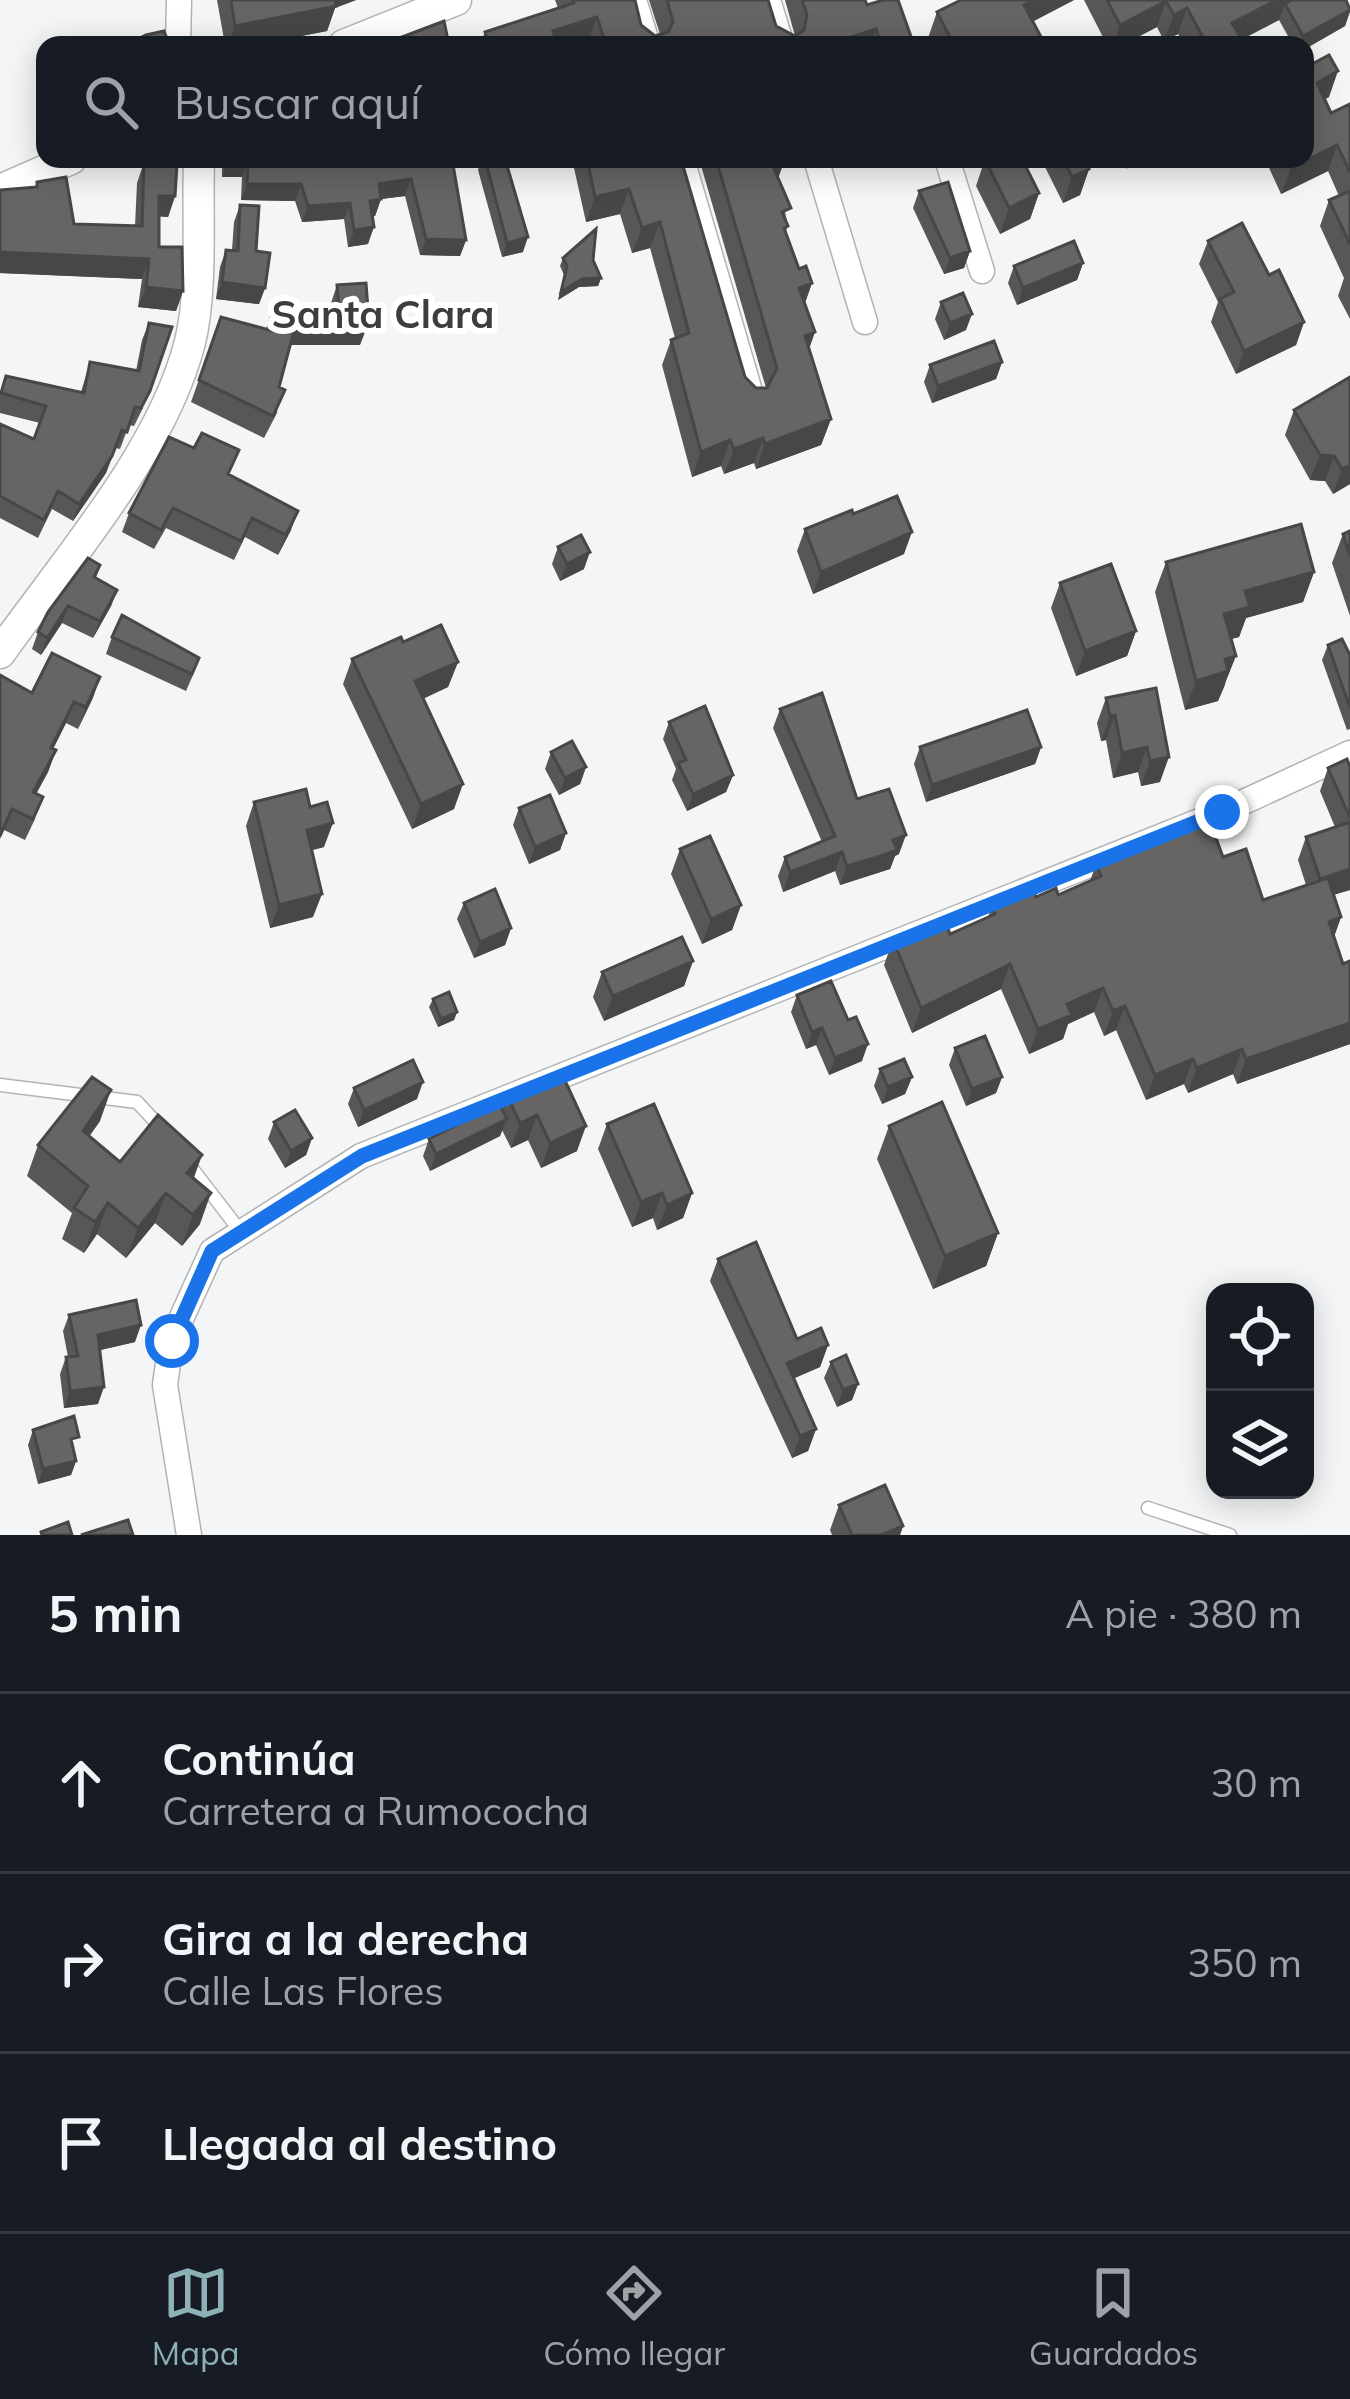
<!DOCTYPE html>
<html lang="es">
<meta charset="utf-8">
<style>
:root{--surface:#171b24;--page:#242831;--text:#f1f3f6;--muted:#9ea1a6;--line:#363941;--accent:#8db1b7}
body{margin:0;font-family:Mulish,sans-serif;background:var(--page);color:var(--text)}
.controls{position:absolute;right:36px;bottom:36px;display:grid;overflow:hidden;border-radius:24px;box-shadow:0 6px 30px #0003}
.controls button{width:108px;height:108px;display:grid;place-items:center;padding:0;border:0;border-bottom:3px solid var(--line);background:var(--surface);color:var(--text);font:60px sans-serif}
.stop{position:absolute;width:36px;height:36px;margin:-27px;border:9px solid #1a73e8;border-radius:50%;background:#fff}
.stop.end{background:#1a73e8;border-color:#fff;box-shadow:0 3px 12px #0008}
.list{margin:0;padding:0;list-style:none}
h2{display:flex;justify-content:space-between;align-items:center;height:156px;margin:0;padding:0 48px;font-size:51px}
h2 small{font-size:39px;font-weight:400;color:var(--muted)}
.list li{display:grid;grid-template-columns:78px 1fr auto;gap:36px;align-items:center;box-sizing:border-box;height:180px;padding:0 48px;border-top:3px solid var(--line)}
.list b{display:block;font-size:45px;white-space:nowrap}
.list p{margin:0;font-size:39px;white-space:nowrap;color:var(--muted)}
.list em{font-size:39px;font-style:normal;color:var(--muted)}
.icon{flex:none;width:66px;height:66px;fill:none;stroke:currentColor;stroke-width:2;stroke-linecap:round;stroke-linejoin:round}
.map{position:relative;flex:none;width:1350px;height:1535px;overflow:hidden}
.search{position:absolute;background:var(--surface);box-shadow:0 6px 30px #0003;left:36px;right:36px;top:36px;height:132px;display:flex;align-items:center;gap:30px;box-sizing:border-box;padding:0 42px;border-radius:24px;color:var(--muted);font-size:45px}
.sheet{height:696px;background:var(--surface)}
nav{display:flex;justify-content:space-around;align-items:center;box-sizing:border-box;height:168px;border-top:3px solid var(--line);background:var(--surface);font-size:33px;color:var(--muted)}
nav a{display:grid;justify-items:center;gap:6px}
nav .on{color:var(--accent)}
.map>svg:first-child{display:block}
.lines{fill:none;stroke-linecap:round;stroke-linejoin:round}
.service-casing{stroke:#b2b3b4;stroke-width:15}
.minor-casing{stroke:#b2b3b4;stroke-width:27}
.tertiary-casing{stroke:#b2b3b4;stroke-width:33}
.service{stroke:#fff;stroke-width:12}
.minor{stroke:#fff;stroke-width:24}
.tertiary{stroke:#fff;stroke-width:30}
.wall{fill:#585756}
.shaded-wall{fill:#474746}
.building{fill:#666564;stroke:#474746;stroke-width:3}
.route{stroke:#1a73e8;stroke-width:15}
.labels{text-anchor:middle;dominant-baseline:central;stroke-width:12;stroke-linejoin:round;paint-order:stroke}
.neighbourhood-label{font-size:39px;font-weight:bold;fill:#3c3d3d;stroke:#fff}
</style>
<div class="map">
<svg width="1350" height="1535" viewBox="0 0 1350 1535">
<rect width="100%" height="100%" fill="#f4f5f6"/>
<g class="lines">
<!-- service casing -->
<g class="service-casing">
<path id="service" d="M0,1085l137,17 27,29
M187,1162l54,70
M1148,1508l82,27"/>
</g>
<!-- minor casing -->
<g class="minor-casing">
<path id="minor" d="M634,0l14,45
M768,0l14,45
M178,45l1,-45
M682,159l70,239
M816,159l49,163
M947,159l35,112
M189,1535l-24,-150 6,-44 41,-90 149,-95 861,-344 128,-59"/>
</g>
<!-- tertiary casing -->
<g class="tertiary-casing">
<path id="tertiary" d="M344,45l112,-45
M0,190l71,-31
M0,653c65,-92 162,-201 190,-311 13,-53 7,-128 9,-183"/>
</g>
<!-- service -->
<use href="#service" class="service"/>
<!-- minor -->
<use href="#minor" class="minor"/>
<!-- tertiary -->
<use href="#tertiary" class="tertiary"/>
</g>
<!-- wall -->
<path class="wall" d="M217,0h139l-21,8 -8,23 -72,14h-30z
M555,0h80l6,25 14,11 5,-2 -11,-34h119l8,26 19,10 -10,-36h80l2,5 47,40h-325l-1,-3 -9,3h-99l5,-13 73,-24z
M1074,0l-41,21 8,16 -3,8h-107l-3,-7 9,-26z
M1084,0h262l4,12 -5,14 -40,23v-4h-12l-14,-25 -37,19 3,6h-61l-6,-11 -14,7 -7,-14 -21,11 4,7h-33z
M1305,68l24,29 -4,2 6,14 19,-9v215l-12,-23 6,-18 -24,-52 9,-26 10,-4 -11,-25 -47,23 -16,-35h40z
M222,159h230l14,81 -6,16 -40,-1 -15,-59 -24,3 -6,17h-3l-4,28 -20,3 -4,-28 -42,3 -7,-21 -54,-1 1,-23h-20z
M482,159h23l18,93 -21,5 -24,-87z
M572,159h109l64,218 11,11h10l-67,-229h86l-7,19 10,48 -3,7 14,36 13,14 -7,20 4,45 22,71 -10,26 -65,24 -2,-6 -30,11 -3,-8 -29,11 -30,-112 9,-25 4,-2 -25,-90 -18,5 -12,-39 -34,8z
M978,159h51l-6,3 16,31 -9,26 -30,15 -24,-48 6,-18z
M1041,159h58l-11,6 1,4 -9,26 -17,8z
M144,162l31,34 -7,21 -9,-1v31l24,44 -7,20 -38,-4 4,-28 -142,-6 37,-91 37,42 61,2 2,-43z
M919,191l51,60 -6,17 -20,6 -31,-66z
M240,205l25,83 -6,16 -43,-5 4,-32 6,-17h6l2,-28z
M1208,241l61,34 35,47 -8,23 -60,29 -25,-52 7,-20 -19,-38z
M563,258l30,2 8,18 -3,8 -19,1 -21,13 6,-25 -4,-9z
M1083,263l-6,17 -60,25 -9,-22 6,-17z
M337,285l23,60h-70l-11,42 -2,26 -13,25 -73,-36 30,-85 45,12 8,-25 56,2z
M941,302l25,28 -22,10 -9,-21z
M149,323l-6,85 -9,18 -5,-1 -9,24 -4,-1 -10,25 -33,48 -21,-12 -14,29 -38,-20v-94l34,15 6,-16 -40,-10v-20l6,-17 75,16 9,-30 46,9 6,-31z
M1002,362l-6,17 -64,24 -8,-21 6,-17z
M1350,377v107l-17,10 -8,-13 -15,-1 -25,-45 9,-25z
M230,475l61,55 -13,25 -33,-18 -11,23 -68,-32 -12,21 -32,-17 7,-19z
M853,514l51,40 -91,40 -16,-43 8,-22z
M1350,531v85l-18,-53 11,-29z
M558,547l26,22 -24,12 -8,-17z
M1166,562l148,10 -11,30 -57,16 -7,19 -8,2 -6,46 -7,16 -33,9 -30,-118z
M100,565l-4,13 21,12 -6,16 -18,32 -31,-15 -21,32 -9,-6 6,-17z
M1060,583l76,48 -9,25 -51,20 -25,-68z
M112,637l81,38 -7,16 -80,-37z
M403,642l55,20 -10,25 -25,12 31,110 -42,20 -69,-145 9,-25z
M1328,645l22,10v74l-3,1 -25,-70z
M0,675l32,18 68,-16 -22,52 -12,-6 -13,26 3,1 -8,22 -12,22 -1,25 -10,21 -21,-10 -4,9z
M1156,688l4,94 -19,4 -3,-14 -25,6 -7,-38 -5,1 -4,-18 9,-25z
M780,709l77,90 42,55 -4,2 -5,13 -50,16 -5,-14 -52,21 -5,-16 7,-19 37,-15 -49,-114z
M669,722l64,53 -7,17 -39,19 -15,-31 4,-11 -13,-30z
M920,747h121l-6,17 -109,38 -12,-38z
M551,752l35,15 -6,17 -21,11 -14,-26z
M1350,767v123l-17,5 8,22 -7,20 9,27 7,-3v83l-113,40 -4,-10 -45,19 -4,-9 -38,16 -30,-70 -12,6 -10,-24 -26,12 -5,15 -34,15 -28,-65 -89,44 -28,-68 9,-25 41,-8 16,2 38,-17 4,-10 44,-10 22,-2 32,-14 6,-17 127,-7 40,43 43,-15 -8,-25 8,-23 29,-10 -15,-36 8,-23z
M254,802l56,5 14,40 -13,3 2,67 -43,11 -24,-102z
M519,808l47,25 -6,17 -31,14 -16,-39z
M680,849l61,56 -9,25 -30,14 -31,-70z
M464,903l47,25 -6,17 -31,13 -17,-39z
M693,961l-9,25 -80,35 -11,-24 9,-25z
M797,995l65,66 -33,14 -13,-30 -10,4 -15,-37z
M433,999l24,13 -3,8 -16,7 -9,-20z
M955,1048l47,29 -6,16 -30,13 -17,-41z
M880,1069l32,8 -7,17 -23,10 -8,-18z
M561,1072l16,79 -36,17 -13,-28 -17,8 -9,-18 -2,6 -70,35 -7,-15 6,-17 73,-29 5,-14z
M354,1088l63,11 -59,28 -10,-23z
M100,1121l-11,15 31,26 73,17 7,45 -18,22 -27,-23 -29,35 -29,-24 -13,19 -22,-14 10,-26 -45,-37 11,-31z
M274,1122l38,16 -6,17 -21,13 -17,-29z
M607,1124l85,69 -9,25 -26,12 -4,-12 -21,9 -34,-78z
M889,1126l109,107 -12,33 -53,23 -56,-130z
M718,1259l79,80 31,6 -8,22 -26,11 22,51 -8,22 -16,7 -82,-177z
M69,1315l66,27 -35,8 -2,54 -34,4 -4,-34 6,-17h2l-5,-26z
M831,1362l27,22 -6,16 -15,7 -13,-29z
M33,1430l41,22 2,9 -5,14 -33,9 -10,-39z
M839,1505l64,21 -3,9h-68l-2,-5z"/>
<!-- shaded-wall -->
<path class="shaded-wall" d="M328,0h28l-21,8 -8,23 -72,14h-27l7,-19z
M1033,0h41l-59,31 9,-26z
M1277,0h15l-7,4 -6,16 -48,25 1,-22z
M1166,1l-9,26 -35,18h-9l7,-20z
M1187,8l-9,26 -14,7 10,-26z
M1350,10l-5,16 -40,23v-4h-5l3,-9z
M597,17l-9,25 -9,3h-31l5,-14z
M876,29l-6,16h-30l2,-5z
M1338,71l-9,26 -21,11 9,-25z
M1337,145l-9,26 -47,23 10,-26z
M785,159l-9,25 -4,-20z
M1130,159h10l-14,10z
M228,160l20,1 -6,16h-20z
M1089,169l-9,26 -17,8 9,-26z
M411,179l-6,17 -24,3 -6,17 -11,1 15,-33z
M247,184h54l-6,17 -54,-1z
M629,189l-9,25 -34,8 9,-25z
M1039,193l-9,26 -30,15 9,-26z
M159,196h16l-7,21 -16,-1z
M350,203l-6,16 -42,3 6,-16z
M660,222l-10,26 -18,5 10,-25z
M374,227l-6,17 -20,3 6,-17z
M528,237l-5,15 -21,5 5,-14z
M426,239l40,1 -6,16 -40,-1z
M970,251l-6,17 -20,6 6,-16z
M0,252l149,7 -7,20 -142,-6z
M1083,263l-6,17 -60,25 6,-17z
M601,278l-3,8 -19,1 -21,13 3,-8 21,-13z
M222,282l43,6 -6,16 -43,-5z
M812,283l-9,25 -4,-20z
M146,287l37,4 -7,20 -38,-4z
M972,314l-6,16 -22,10 6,-17z
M369,322l-9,23h-72l8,-22z
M1304,322l-8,23 -60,29 8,-23z
M815,332l-9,26 -1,-22z
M1002,362l-6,17 -64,24 6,-17z
M831,419l-10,26 -65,24 9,-25z
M763,438l-9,25 -30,11 10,-25z
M730,440l-9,26 -29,11 9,-25z
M1320,455l14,1 -9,25 -15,-1z
M112,456l-6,17 -33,48 6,-17z
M1350,465v19l-17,10 9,-25z
M298,511l-7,19 -13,25 8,-20z
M912,532l-8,22 -91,40 8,-22z
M590,552l-6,17 -24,12 7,-17z
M1314,572l-11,30 -57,16 -7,19 -26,7 11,-30 21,-23z
M117,590l-6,16 -18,32 7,-17z
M68,606l-6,17 -21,32 6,-17z
M1136,631l-9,25 -51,20 9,-25z
M1236,656l-18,45 -33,9 11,-29 29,-22z
M458,662l-10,25 -42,19 9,-25z
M100,677l-7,21 -15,31 8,-22z
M74,702l-8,21 -23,46 8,-21z
M1115,715l-9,25 -5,1 9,-25z
M1041,747l-6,17 -109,38 6,-17z
M1147,747l-9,25 -25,6 9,-25z
M56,750l-8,22 -23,42 8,-22z
M1169,757l-9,25 -19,4 9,-25z
M586,767l-6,17 -21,11 6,-17z
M733,775l-7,17 -39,19 6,-17z
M463,784l-9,25 -42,20 9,-25z
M333,823l-9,24 -26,7 9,-24z
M566,833l-6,17 -31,14 6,-17z
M906,835l-7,19 -4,2 -5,13 -50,16 7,-19z
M842,852l-7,19 -52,21 7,-20z
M1350,869v21l-38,11 8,-22z
M322,894l-9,23 -43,11 9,-23z
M741,905l-9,25 -30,14 9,-25z
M1341,917l-9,25 -3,-20z
M511,928l-6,17 -31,13 6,-16z
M693,961l-9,25 -80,35 9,-25z
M1010,964l-9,25 -89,44 9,-25z
M1103,988l-9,24 -26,12 -5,15 -34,15 9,-25 29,-25z
M1125,1006l-9,24 -12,6 9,-25z
M457,1012l-3,8 -16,7 3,-8z
M1350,1023v21l-113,40 9,-25z
M822,1028l-6,17 -10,4 6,-17z
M868,1044l-6,17 -33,14 6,-17z
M1242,1049l-9,25 -45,19 9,-25z
M1193,1059l-9,25 -38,16 9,-25z
M912,1077l-7,17 -23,10 6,-17z
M1002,1077l-6,16 -30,13 6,-17z
M423,1082l-6,17 -59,28 6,-17z
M111,1090l-11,31 -28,40 11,-30z
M537,1115l-9,25 -17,8 9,-25z
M507,1119l-7,17 -70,35 6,-17z
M586,1126l-9,25 -36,17 9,-25z
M312,1138l-6,17 -21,13 6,-17z
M202,1155l-11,31 -15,18 11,-31z
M166,1193l-11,30 -29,35 12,-30z
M211,1193l-11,31 -18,22 11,-31z
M662,1193l-9,25 -21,9 9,-25z
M692,1193l-9,25 -26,12 10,-25z
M108,1203l-11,31 -13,19 11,-31z
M998,1233l-12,33 -53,23 12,-33z
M141,1325l-6,17 -43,10 6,-17z
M828,1345l-8,22 -41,18 8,-22z
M858,1384l-6,16 -15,7 6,-17z
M104,1387l-6,17 -34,4 6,-17z
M816,1429l-8,22 -16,7 8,-22z
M76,1461l-5,14 -33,9 5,-15z
M903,1526l-3,9h-18z"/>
<!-- building -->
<path class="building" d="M231,0h104l1,6 -101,20z
M573,0h62l6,25 14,11 13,-4 5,-10 -6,-22h101l8,26 19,10 9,-6 3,-15 -5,-15h63l2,5 16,-5h15l16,45h-33l-5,-16 -34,11 1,5h-237l-9,-28 -44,14 5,14h-69l-4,-13 89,-29z
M961,0h72l-9,5 17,32 -15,8h-72l-17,-33z
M1107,0h170l-45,23 13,22h-47l7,-4 -18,-33 -13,7 -8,-14 -46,24z
M1292,0h54l4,10 -47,26 -18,-32z
M444,21l5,24h-68z
M164,31l5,13 6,-4 2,5h-51l20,-10z
M1136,37l4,8h-19z
M1329,55l9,16 -21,12 14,30 19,-9v68l-13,-27 -46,23 -4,-9h18v-91z
M228,159h224l14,81 -40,-1 -15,-60 -32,5 2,15 -11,2 4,26 -20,3 -4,-27 -42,3 -7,-22h-54l1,-23z
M485,159h20l23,78 -21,6z
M587,159h94l64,218 11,11h11l10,-20 -61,-209h69l-13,5 19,44 -9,4 6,14 -4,2 15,41 7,-3 6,17 -13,5 16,44 -10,4 26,83 -66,25 -2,-6 -29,11 -4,-9 -29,12 -30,-112 18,-7 -29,-111 -18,6 -13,-39 -34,8z
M1022,159l17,34 -30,15 -24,-48z
M1063,159h22l4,10 -17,8z
M144,162l33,2 -2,32h-16v51h23l1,44 -37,-4 3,-28 -149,-7v-62l37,-3v-5l29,-5 8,47 68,2z
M948,182l22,69 -20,7 -31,-67z
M1350,191v53l-21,-44z
M240,205l19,1 -3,45 14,2 -5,35 -43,-6 4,-32 12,1z
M1242,223l27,52 10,-5 25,52 -60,29 -24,-52 14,-7 -26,-51z
M596,229l-3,31 8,18 -19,1 -21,13 6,-26 -4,-8z
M1074,241l9,22 -60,25 -9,-22z
M366,283l3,39 -73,1 -17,64 6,3 -12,26 -74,-36 22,-63 52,14 1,-27 65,3 -2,-22z
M963,293l9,21 -22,9 -9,-21z
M149,323l23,4 -22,64 -9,17 -6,-1 -8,25 -5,-2 -10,26 -33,48 -21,-13 -14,29 -44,-24v-72l34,15 12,-33 -45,-13 5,-17 78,17 6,-31 49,9z
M994,341l8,21 -64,24 -8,-21z
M1350,377v88l-8,4 -8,-13 -14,-1 -26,-45z
M202,433l37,17 -11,24 70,37 -12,24 -34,-17 -11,23 -68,-33 -12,22 -32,-17 40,-76 25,11z
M897,496l15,36 -91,40 -16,-43 47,-19 1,4z
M1301,524l13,48 -69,19 5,16 -26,7 12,42 -11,3 3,12 -32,10 -30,-119z
M1350,531v25l-7,-22z
M581,535l9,17 -23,12 -9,-17z
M88,558l12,7 -6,12 23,13 -17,31 -32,-15 -21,32 -9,-6 10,-20z
M1111,564l25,67 -51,20 -25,-68z
M122,615l77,43 -7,16 -80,-37z
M441,625l17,37 -43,19 48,103 -42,20 -69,-145 49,-22 2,5z
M1342,639l8,16v53l-22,-63z
M52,653l48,24 -14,30 -12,-5 -23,46 5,2 -23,42 10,5 -10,22 -21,-10 -12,27v-161l32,18z
M1156,688l13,69 -19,4 -3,-14 -25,6 -7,-38 -5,1 -4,-18z
M822,693l35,106 32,-10 17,46 -13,5 4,10 -16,6 -34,10 -5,-14 -52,20 -5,-15 50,-21 -55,-127z
M705,706l28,69 -40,19 -15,-31 8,-3 -17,-38z
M1027,710l14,37 -109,38 -12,-38z
M572,741l14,26 -21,11 -14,-26z
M1347,759l3,8v51l-22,-50z
M306,789l4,18 17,-5 6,21 -26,7 15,64 -43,11 -25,-103z
M550,795l16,38 -31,14 -16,-39z
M1210,822l13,35 23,-8 17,51 65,-22 13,39 -12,5 14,42 7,-3v62l-104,36 -4,-10 -45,19 -4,-9 -38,16 -30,-69 -12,5 -10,-23 -36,16 5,11 -34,14 -28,-65 -89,44 -28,-68 38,-15 3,7 13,-6 3,8 45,-20 -3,-7 39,-22 5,12 20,-9 2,7 43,-19 -5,-12z
M1350,822v47l-30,10 -14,-42z
M710,836l31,69 -30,14 -31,-70z
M495,889l16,39 -31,14 -16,-39z
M682,937l11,24 -80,35 -11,-24z
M831,981l17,39 8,-3 12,27 -33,14 -13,-30 -10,4 -15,-37z
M449,992l8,20 -16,7 -8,-20z
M985,1036l17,41 -30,12 -17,-41z
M904,1059l8,18 -24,10 -8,-18z
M413,1060l10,22 -59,28 -10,-22z
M561,1072l25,54 -36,17 -13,-28 -17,8 -13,-27z
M92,1077l19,13 -28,41 37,31 38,-47 44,40 -15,18 24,20 -18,22 -27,-22 -28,35 -30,-25 -13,19 -21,-14 14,-22 -50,-41z
M942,1102l56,131 -53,23 -56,-130z
M499,1104l8,15 -71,35 -7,-15z
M654,1104l38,89 -25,12 -5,-12 -21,9 -34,-78z
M295,1110l17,28 -21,13 -17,-29z
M756,1242l41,97 24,-11 7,17 -41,18 29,66 -16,7 -82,-177z
M136,1300l5,25 -43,10 6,52 -34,4 -4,-34 12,-1 -9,-41z
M846,1355l12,29 -15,6 -12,-28z
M74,1416l5,21 -8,2 5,22 -33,8 -10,-39z
M885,1485l18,41 -21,9h-30l-13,-30z
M128,1520l5,15h-52z
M68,1522l4,13h-30l-1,-3z"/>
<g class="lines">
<!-- route -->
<path class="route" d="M172,1341l40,-90 150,-95 860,-344"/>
</g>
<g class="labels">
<!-- neighbourhood labels -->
<g class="neighbourhood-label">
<text x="383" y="313">Santa Clara</text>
</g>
</g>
</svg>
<div class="controls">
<button><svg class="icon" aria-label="locate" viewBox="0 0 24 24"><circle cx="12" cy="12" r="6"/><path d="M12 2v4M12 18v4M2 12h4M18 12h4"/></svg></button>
<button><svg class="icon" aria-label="layers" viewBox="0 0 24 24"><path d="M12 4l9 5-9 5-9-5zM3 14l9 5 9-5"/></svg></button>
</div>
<div class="stop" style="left:172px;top:1341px"></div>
<div class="stop end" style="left:1222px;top:812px"></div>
<div class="search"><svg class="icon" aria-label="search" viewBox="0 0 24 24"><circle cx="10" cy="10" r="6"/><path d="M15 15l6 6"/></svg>Buscar aquí</div>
</div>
<section class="sheet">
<h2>5 min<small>A pie · 380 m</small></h2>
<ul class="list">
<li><svg class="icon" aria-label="ahead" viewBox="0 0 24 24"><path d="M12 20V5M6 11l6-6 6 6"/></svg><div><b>Continúa</b><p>Carretera a Rumococha</p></div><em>30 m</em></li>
<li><svg class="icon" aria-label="right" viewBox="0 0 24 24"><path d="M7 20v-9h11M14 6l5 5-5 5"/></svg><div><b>Gira a la derecha</b><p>Calle Las Flores</p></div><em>350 m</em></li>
<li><svg class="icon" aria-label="arrive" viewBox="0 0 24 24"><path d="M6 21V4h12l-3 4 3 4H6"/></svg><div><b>Llegada al destino</b></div></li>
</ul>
</section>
<nav>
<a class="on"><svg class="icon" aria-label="map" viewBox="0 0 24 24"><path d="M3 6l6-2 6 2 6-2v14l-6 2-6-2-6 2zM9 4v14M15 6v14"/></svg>Mapa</a>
<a><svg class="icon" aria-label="directions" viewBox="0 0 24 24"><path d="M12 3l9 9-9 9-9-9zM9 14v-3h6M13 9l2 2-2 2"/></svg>Cómo llegar</a>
<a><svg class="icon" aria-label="saved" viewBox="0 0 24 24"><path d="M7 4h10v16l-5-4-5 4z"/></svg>Guardados</a>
</nav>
